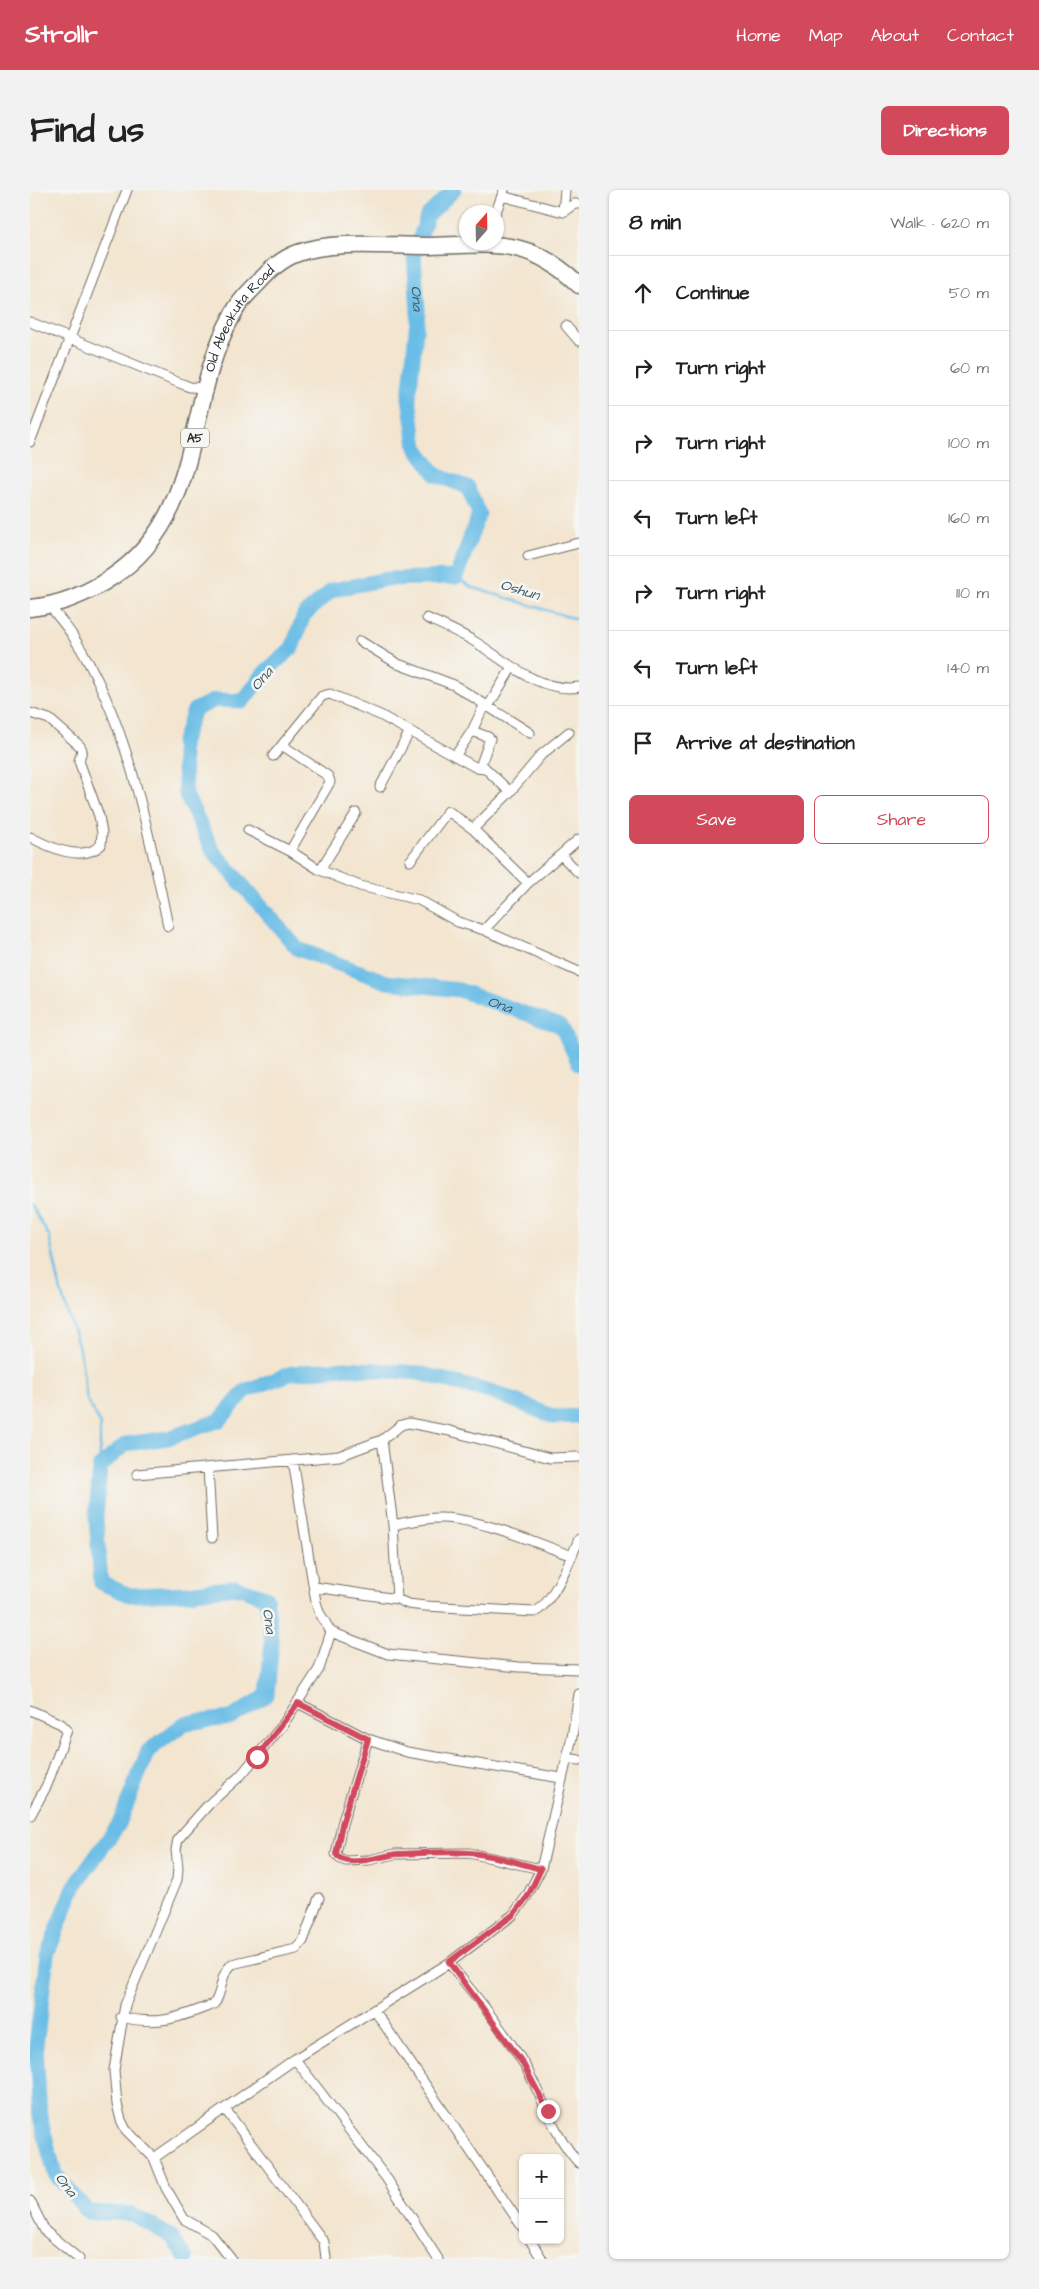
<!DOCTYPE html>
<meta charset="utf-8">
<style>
:root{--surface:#fff;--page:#f2f2f2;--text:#222;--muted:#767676;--line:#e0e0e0;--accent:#d1495b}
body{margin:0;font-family:"Architects Daughter",sans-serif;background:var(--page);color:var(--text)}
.controls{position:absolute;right:15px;bottom:15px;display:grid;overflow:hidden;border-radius:8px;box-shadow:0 1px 4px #0004}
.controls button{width:45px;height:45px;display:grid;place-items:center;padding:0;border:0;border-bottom:1px solid var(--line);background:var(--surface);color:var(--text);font:25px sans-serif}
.compass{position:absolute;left:429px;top:15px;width:45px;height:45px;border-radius:50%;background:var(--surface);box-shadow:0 1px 4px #0004;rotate:20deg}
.stop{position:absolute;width:15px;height:15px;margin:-11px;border:4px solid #d1495b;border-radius:50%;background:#fff}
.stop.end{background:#d1495b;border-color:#fff;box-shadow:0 1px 5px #0008}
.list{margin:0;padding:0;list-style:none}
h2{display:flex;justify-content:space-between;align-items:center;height:65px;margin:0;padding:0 20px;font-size:21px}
h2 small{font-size:16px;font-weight:400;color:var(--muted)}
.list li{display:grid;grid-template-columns:32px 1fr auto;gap:15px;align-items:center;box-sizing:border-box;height:75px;padding:0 20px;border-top:1px solid var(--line)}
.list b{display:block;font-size:19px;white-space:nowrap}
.list em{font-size:16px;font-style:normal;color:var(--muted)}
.actions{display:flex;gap:10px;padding:15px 20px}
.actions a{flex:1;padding:11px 0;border:1px solid var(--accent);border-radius:8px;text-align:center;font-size:18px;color:var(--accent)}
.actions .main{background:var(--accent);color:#fff}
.icon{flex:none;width:28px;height:28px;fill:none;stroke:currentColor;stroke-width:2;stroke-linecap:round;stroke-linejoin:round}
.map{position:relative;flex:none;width:549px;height:2069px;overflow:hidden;border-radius:8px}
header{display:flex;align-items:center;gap:30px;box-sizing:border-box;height:70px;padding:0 25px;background:var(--accent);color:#fff}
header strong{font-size:24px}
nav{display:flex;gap:28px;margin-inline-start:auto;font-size:18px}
.intro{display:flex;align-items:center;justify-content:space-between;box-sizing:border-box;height:120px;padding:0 30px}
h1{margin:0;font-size:35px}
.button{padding:12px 22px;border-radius:8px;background:var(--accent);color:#fff;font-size:18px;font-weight:700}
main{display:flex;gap:30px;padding:0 30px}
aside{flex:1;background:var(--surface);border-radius:8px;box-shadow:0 1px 4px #0004}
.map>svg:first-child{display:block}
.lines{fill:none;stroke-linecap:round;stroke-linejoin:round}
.stream{stroke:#6bbde6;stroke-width:2.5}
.river{stroke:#6bbde6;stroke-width:15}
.street-casing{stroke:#716c64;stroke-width:11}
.highway-casing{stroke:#716c64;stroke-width:19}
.street{stroke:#fff;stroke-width:9}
.highway{stroke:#fff;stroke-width:16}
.route{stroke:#d1495b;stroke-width:6}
.labels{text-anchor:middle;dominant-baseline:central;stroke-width:5;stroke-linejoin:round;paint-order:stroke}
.shield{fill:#f6f6f2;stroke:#686867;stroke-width:1}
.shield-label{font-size:12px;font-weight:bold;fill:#2b2b2b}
.street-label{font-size:14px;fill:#2b2b2b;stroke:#f6f6f2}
.water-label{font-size:15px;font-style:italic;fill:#3e5763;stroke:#f6f6f2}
</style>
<header>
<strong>Strollr</strong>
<nav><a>Home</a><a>Map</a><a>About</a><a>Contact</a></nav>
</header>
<div class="intro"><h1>Find us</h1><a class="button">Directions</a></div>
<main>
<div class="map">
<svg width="549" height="2069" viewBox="0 0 549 2069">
<rect width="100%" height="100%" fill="#f6f6f2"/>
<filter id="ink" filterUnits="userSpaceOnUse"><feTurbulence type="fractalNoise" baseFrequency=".02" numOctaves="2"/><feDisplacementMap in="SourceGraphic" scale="10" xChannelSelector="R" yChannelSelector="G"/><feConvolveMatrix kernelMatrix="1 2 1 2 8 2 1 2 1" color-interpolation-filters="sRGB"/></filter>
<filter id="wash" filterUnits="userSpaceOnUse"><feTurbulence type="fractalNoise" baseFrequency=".0096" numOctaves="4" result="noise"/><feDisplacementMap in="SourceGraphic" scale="20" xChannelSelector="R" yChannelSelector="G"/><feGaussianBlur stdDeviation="1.12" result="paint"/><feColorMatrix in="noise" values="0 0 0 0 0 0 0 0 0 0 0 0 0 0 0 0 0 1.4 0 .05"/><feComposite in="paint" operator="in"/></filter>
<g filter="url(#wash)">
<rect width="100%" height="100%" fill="#f3e5cf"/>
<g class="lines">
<!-- stream -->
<path class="stream" d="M426,387l15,10 108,33
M0,1014l19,32 12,56 19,59 7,49 13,24v42"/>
<!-- river -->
<g class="river">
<path id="s1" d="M424,0l-27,26 -13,40 4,55 -9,87 7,49 20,28 32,12 11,27 -23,63 -69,2 -55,11 -28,25 -12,33 -27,24 -22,29 -28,-1 -21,10 -12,34 4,51 27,56 85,98 89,33 72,8 102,36 18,38"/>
<path d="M156,2069l-14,-22 -40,-23 -44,-2 -33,-38 -15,-57 -4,-71 11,-91 27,-68 45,-63 29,-73 37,-28 46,-5 36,-23 5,-54 -6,-44 -30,-10 -49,6 -57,2 -29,-12 -5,-65 4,-52 26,-22 42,-6 52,-18 25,-29 47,-18 52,-5 75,5 82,22 53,22 25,-1"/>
</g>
</g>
</g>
<g filter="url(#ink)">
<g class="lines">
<!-- street casing -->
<g class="street-casing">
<path id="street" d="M472,6l61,16 11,-8h5
M466,22l8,-22
M533,22l2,-22
M0,132l147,60 13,5 16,1
M536,136l13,15
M0,252l97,-252
M498,366l51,-13
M19,415c8,11 18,21 25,33 53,81 75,195 94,288
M397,428c15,7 31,14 45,22 32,19 67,54 107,47
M330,451l38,23 56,21 76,48
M0,523l19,6 31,27 2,4 -3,11 20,55 3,17 -1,12c-19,18 -52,2 -71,-8
M442,541l16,6 2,2 -9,25 29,28
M252,555l46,31 2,6 -40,69
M243,566l49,-60 8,-2 50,21 75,41 17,-25 11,-23 6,-3 23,-38
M425,566l22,12 7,1
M350,597l30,-56
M443,639l37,-37 31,-37 28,-23
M218,640l42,21 30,19 40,16 59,14 39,22 26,8 95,42
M531,665l18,18
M380,671l38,-50 25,18 55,54
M290,680l36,-57
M454,740l44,-47 51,-44
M352,1250l11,85 4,74
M263,1270l23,142 3,10 12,20 57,22 131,13 60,2
M178,1278l4,70
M107,1284l202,-18 43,-16 19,-15 8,-2 41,8 100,27 29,-1
M363,1335c16,-3 33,-8 50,-7 38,1 92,24 129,38
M285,1397l82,12 11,5 17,2 109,6c17,-5 38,-56 45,-73
M268,1513l70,36 39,13 154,26
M0,1520l31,14 6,6 -20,55 -17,31
M338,1549l-26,85 -6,30 3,4 7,3 23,-1 26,-6 74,-1 72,16
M537,1568l12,2
M419,1773c26,32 53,65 75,101 19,33 29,71 55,99
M345,1821l148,217
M91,1827c39,9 57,1 93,-13 10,-14 4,-26 18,-40l64,-15 7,-8 16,-43
M265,1869l92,120 51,80
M195,1919l99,133 2,16
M124,1968l141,-99 154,-96 64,-48 14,-19 14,-27 31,-132 7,-43
M0,2011l15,30 34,28
M500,2050l12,19
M201,2069l-19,-24 -28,-16 -18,-31 -12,-30 -28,-28 -5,-10 -4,-16 -3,-34 11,-65 52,-125 1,-12 -2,-18 2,-11 31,-35 32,-29 41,-49 37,-57 12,-37"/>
</g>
<!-- highway casing -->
<g class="highway-casing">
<g id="highway">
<path id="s2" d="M0,418c30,-3 57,-14 82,-31 94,-62 72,-176 120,-261 6,-13 16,-23 26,-33 12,-13 23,-24 40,-30 36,-13 88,-7 127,-7 65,-1 102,-11 154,39"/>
</g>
</g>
<!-- street -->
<use href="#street" class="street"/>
<!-- highway -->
<use href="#highway" class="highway"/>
</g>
</g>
<g class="lines" filter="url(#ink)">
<!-- route -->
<path class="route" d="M227,1567l41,-54 70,36 -26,85 -6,30c9,16 47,1 62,0 23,-1 49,-3 72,-1 24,2 48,10 71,16l-13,27 -15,19 -64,47 73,100 26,49"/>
</g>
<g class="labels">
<!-- shield labels -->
<rect class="shield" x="151" y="238.5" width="28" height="19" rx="4"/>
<g class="shield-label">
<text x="165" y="248">A5</text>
</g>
<!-- street labels -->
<g class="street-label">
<text stroke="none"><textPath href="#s2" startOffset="384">Old Abeokuta Road</textPath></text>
</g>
<!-- water labels -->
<g class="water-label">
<text stroke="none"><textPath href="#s1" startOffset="122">Ona</textPath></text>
<text transform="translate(490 400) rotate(17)">Oshun</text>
<text transform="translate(232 489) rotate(-50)">Ona</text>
<text stroke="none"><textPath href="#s1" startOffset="1248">Ona</textPath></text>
<text transform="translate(239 1431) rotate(82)">Ona</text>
<text transform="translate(36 1995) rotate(53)">Ona</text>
</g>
</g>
</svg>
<div class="controls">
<button>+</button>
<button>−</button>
</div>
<svg class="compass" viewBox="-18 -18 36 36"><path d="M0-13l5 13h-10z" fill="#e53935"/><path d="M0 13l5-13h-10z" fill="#767676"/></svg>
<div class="stop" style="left:227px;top:1567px"></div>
<div class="stop end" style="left:518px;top:1921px"></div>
</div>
<aside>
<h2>8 min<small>Walk · 620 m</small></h2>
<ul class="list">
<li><svg class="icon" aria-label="ahead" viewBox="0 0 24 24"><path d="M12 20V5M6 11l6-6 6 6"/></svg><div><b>Continue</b></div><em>50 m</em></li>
<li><svg class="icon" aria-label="right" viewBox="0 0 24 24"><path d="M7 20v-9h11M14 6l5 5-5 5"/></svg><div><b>Turn right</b></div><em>60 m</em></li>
<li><svg class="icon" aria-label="right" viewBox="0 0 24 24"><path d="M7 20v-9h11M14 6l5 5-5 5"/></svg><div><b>Turn right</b></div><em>100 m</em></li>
<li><svg class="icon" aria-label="left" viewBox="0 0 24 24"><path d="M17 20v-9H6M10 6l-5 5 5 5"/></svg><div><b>Turn left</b></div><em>160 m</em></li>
<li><svg class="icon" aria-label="right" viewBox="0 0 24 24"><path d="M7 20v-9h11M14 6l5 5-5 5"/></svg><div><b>Turn right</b></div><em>110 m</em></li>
<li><svg class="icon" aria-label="left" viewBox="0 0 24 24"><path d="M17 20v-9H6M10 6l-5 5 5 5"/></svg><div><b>Turn left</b></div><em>140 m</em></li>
<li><svg class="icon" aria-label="arrive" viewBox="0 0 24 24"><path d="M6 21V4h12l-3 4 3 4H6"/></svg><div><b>Arrive at destination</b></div></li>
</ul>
<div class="actions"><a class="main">Save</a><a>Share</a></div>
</aside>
</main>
